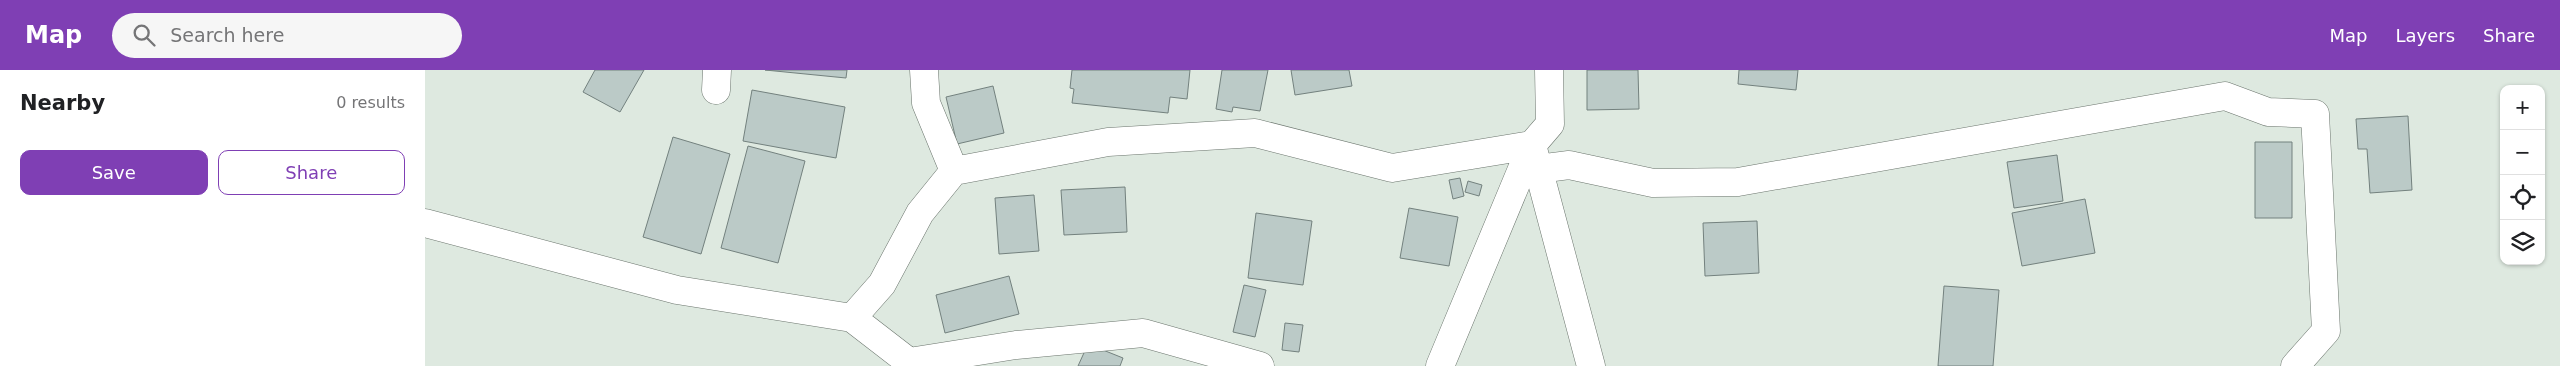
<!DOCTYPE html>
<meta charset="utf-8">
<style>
:root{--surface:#fff;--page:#f6f6f6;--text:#202124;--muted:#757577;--line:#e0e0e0;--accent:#7f3fb4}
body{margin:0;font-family:"DejaVu Sans",sans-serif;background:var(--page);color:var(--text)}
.controls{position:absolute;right:15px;top:15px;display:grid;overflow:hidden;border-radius:10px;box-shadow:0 1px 4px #0004}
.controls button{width:45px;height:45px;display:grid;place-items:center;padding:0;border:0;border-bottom:1px solid var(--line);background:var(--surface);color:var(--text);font:25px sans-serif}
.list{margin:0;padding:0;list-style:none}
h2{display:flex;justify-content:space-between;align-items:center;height:65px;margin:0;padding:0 20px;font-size:21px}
h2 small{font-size:16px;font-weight:400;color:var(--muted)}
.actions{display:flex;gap:10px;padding:15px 20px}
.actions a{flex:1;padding:11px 0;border:1px solid var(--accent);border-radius:10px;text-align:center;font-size:18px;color:var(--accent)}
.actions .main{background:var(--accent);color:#fff}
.icon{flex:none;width:28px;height:28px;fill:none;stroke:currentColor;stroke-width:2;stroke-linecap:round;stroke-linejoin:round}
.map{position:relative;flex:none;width:2135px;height:296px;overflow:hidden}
header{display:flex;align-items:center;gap:30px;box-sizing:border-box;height:70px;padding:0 25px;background:var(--accent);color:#fff}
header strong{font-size:24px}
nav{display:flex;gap:28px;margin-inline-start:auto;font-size:18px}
.search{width:350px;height:45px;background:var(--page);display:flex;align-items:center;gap:12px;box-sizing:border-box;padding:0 18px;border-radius:28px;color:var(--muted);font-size:19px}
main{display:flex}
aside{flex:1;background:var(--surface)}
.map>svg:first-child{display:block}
.building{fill:#bbcac7;stroke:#73817e}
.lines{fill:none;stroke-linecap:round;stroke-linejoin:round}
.street-casing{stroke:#6b756d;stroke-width:29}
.street{stroke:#fff;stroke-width:28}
</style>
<header>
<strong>Map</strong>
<div class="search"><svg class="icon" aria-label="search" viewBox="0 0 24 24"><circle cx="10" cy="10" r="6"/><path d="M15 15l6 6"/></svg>Search here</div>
<nav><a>Map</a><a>Layers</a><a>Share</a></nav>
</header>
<main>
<aside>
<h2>Nearby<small>0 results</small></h2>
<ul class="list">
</ul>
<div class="actions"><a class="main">Save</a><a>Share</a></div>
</aside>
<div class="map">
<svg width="2135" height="296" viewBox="0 0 2135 296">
<rect width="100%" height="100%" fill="#dee9e0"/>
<!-- building -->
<path class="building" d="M170,0h49l-24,42 -37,-20z
M340,0h82l-1,8z
M647,0h118l-3,29 -17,-2 -2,16 -96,-10 2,-14 -4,-1z
M797,0h46l-8,41 -27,-4 -1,5 -16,-3z
M866,0h58l3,16 -57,9z
M1162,0h51l1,39 -52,1z
M1314,0h59l-2,20 -58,-6z
M568,16l11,47 -47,11 -11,-47z
M327,20l93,17 -9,51 -93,-17z
M1983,46l4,74 -42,3 -3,-44h-9l-2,-30z
M248,67l57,17 -29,100 -58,-17z
M1830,72h37v76h-37z
M323,76l57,15 -27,102 -57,-15z
M1632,85l6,46 -49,7 -7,-46z
M1035,108l4,18 -11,3 -4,-19z
M1043,111l14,4 -3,11 -14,-4z
M700,117l2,45 -63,3 -3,-45z
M609,125l5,56 -40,3 -4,-56z
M1660,129l10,54 -73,13 -10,-53z
M984,138l49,9 -9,49 -49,-8z
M831,143l56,8 -9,64 -55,-7z
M1332,151l2,52 -54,3 -2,-53z
M584,206l10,38 -74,19 -9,-38z
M819,215l22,5 -11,47 -22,-5z
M1519,216l55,4 -6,76h-55z
M860,253l18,2 -4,27 -17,-2z
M663,274l35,14 -3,8h-42z"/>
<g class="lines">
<!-- street casing -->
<g class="street-casing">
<path id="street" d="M499,0l2,33 28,68
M1124,0l1,54 -18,21 59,221
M291,20l1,-20
M1113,99l31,-4 84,18 85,-1 487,-86 43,16 47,2 11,217 -31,35
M0,153l252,67 175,28 30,-34 38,-71 34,-42 154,-29 147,-9 137,35 140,-23
M427,248l57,44 107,-17 127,-12 117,33
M1015,296l92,-221"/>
</g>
<!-- street -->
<use href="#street" class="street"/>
</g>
</svg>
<div class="controls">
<button>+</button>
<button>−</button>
<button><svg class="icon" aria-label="locate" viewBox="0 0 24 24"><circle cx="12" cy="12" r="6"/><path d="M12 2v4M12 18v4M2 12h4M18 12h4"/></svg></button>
<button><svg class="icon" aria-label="layers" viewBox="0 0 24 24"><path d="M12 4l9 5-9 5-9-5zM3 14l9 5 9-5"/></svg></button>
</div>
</div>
</main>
